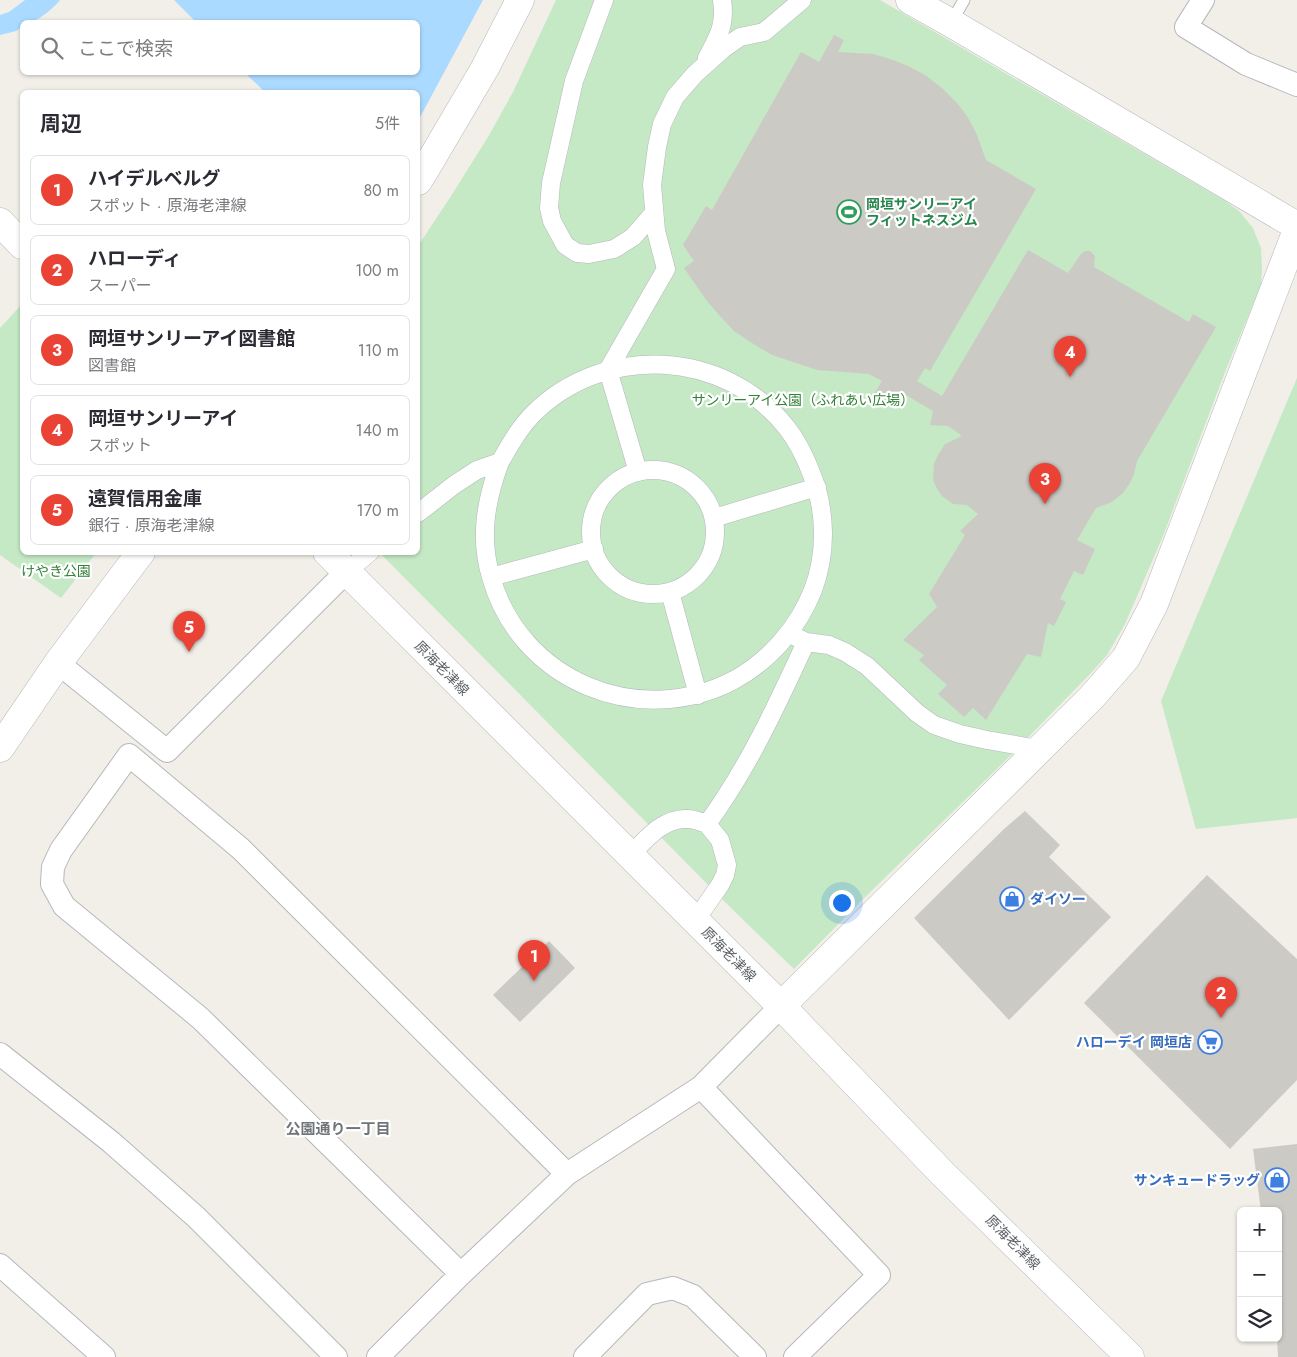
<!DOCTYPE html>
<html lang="ja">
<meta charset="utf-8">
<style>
:root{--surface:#fff;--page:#f2f2f3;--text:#2b2b33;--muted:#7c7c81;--line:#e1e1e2;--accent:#ea4335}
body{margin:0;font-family:Jost,"Noto Sans JP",sans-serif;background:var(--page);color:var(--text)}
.controls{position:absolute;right:15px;bottom:15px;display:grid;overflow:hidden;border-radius:8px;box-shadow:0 1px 4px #0004}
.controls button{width:45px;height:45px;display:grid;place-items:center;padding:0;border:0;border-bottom:1px solid var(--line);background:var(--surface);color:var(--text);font:25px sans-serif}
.you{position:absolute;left:841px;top:902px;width:18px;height:18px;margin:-12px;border:4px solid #fff;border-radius:50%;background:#1a73e8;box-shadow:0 0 0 8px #1a73e833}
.badge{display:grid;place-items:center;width:32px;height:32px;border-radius:50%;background:var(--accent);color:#fff;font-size:16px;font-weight:700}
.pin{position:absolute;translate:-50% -41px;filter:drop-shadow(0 1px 2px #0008)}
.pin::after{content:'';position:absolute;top:26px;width:18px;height:15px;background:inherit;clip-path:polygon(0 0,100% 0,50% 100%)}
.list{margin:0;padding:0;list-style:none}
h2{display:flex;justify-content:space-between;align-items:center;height:65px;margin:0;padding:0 20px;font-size:21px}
h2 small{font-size:16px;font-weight:400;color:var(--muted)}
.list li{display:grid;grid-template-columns:32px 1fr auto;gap:15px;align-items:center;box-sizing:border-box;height:70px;margin:0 10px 10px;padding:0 10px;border:1px solid var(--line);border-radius:8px}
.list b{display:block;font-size:19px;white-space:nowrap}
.list p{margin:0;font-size:16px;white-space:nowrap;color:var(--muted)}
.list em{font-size:16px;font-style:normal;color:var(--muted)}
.icon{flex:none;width:28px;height:28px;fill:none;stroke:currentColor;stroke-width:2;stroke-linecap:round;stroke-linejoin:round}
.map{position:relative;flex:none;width:1297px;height:1357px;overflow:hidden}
.search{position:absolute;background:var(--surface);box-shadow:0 1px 4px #0004;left:20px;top:20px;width:400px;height:55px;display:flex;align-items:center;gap:12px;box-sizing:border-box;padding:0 18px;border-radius:8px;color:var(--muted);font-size:19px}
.panel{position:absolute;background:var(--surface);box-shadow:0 1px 4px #0004;left:20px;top:90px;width:400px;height:465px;border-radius:8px}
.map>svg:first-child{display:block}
.green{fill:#c5e8c5}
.water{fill:#aadaff}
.building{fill:#cccac5}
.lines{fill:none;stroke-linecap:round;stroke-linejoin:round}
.service-casing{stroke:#b5b8bc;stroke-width:13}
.pedestrian-casing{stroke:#b5b8bc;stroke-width:19}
.minor-casing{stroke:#b5b8bc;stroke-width:24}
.tertiary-casing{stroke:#b5b8bc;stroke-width:29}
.secondary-casing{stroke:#b6babf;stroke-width:29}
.service{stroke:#fff;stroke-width:11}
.pedestrian{stroke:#fff;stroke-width:18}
.minor{stroke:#fff;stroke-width:22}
.tertiary{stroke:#fff;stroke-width:28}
.secondary{stroke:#fff;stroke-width:28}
.labels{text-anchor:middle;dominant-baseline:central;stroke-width:4.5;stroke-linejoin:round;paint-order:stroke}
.leisure-label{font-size:14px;font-weight:bold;fill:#27864d;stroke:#fff;text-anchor:start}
.park-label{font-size:14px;fill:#348238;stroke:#fff}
.street-label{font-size:14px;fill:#5f6368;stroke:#fff}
.shop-label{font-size:14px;font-weight:bold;fill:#366cbe;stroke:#fff;text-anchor:end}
.neighbourhood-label{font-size:15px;font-weight:bold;fill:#70757a;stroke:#fff}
</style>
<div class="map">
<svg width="1297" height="1357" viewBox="0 0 1297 1357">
<rect width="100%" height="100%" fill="#f1efe8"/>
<!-- green -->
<path class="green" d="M556,0h324l345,201 14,10 14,17 8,20 1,20 -1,17 -36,87 -62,164 -38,88 -18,31 -16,18 -89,91 -141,137 -67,68 -66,-64 -348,-352 38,-1v-306l35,-53 35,-56 25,-45z
M22,304v248l74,1 -35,45 -61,-43v-227z
M1297,378v440l-101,11 -35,-128z"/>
<!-- water -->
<path class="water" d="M25,0h35c-5,7 -21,20 -29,22 -1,1 -7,0 -9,0v5l-6,4 -16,4v-20l9,-3z
M174,0h309l-65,121v-29h-153l-20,-19 173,-1v-50h-222z"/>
<!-- building -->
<path class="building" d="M834,35l10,5 -6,12 35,2 20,6 15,6 17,9 17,13 15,15 10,13 10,19 9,25 50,29 -106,182 -5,-3 -8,13 25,15 86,-146 40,23 13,-19 4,-3h5l5,5 -1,11 95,55 4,-8 23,13 -79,134 -3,13 -4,9 -7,10 -11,9 -16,6 -19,32 18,9 -12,26 -9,-4 -14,28 6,3 -12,24 -6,-3 -7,34 -14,-3 -41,66 -13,-12 -9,9 -26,-23 9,-9 -28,-25 5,-5 -21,-15 34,-33 -8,-13 36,-59 -5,-4 18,-17 -11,-9 -14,-1 -11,-8 -6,-9 -3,-8 1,-15 4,-9 7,-11 15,-7 1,-2 -13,-9 -18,-1 3,-14 -34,-20 -9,15 -17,-10 9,-15 -13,-7 -52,-4 -45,-15 -20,-12 -18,-12 -15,-16 -12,-14 -23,-33 10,-7 -11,-16 23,-39 6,4 89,-158 18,10z
M1025,811l35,34 -11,12 62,60 -102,103 -95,-102 90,-89z
M1207,875l90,84v121l-67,69 -146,-146z
M549,941l26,27 -55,54 -27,-27z
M1297,1144v213h-19l-1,-19h1v-127h-17l-8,-62z"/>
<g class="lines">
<!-- service casing -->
<g class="service-casing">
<path id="service" d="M951,23l13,-23"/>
</g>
<!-- pedestrian casing -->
<g class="pedestrian-casing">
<path id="pedestrian" d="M604,0l-30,81 -23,102 -2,25 3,13 13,24 12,8 12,1 25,-5 19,-12 21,-24
M707,58c11,-21 19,-33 15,-58
M591 532a62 62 0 1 1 124 0a62 62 0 1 1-124 0Z
M638,472l-30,-102 58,-101 -10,-38 -4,-46 5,-38 5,-23 13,-27 20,-23 28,-25 17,-12 24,-5 38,-32
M418,513l36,-28 23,-15 23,-8c10,-17 19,-34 33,-48 71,-71 192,-65 254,14 11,14 19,31 25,47 14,36 15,78 1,115 -15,38 -43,70 -79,90 -95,50 -214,1 -243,-103 -12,-40 -5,-77 9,-115
M714,518l103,-31
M346,572l24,-20
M491,577l103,-28
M670,592l28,103
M796,637l10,5 23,3 16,7 22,14 50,47 17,12 26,9 27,6 51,9
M630,856c15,-16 33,-39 58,-37 6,0 13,3 19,5 41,-56 70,-119 99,-182
M695,921l25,-36 5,-10 2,-10 -7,-25 -13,-16"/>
</g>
<!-- minor casing -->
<g class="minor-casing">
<path id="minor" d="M1203,0l-17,27 60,37 51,21
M58,663l109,88 179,-179
M0,1054l111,88 85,75 140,140
M701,1087l178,188 -84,82
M0,1265l104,92
M461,1274l-261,-256 -136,-112 -12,-22 1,-17 8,-17 68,-95 112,94 326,325
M378,1357l83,-83 106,-100 134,-87 80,-81
M585,1357l62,-63 26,-6 20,8 62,61"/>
</g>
<!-- tertiary casing -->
<g class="tertiary-casing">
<path id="tertiary" d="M910,0l41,23 346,203
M418,181l7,-11 60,-102 35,-68
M0,748l58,-85 83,-111
M781,1006l310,-308 35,-40 28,-54 143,-374"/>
</g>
<!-- secondary casing -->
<g class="secondary-casing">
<path id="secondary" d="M0,222l22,23
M327,552l454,454 162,168 187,183"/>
</g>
<!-- service -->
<use href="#service" class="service"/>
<!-- pedestrian -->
<use href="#pedestrian" class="pedestrian"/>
<!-- minor -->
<use href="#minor" class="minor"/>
<!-- tertiary -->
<use href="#tertiary" class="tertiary"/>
<!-- secondary -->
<use href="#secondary" class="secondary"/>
</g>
<!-- icons -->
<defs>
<g id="stadium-ring" transform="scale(1.25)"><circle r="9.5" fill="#fff" stroke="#2e9e5b" stroke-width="1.5"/><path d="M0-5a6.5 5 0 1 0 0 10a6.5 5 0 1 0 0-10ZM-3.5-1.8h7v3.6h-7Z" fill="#2e9e5b"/></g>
<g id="shop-ring" transform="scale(1.25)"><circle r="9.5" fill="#fff" stroke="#3f7fe0" stroke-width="1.5"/><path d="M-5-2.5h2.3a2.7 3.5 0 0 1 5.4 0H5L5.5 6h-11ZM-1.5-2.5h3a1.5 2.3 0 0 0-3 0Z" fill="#3f7fe0"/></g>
<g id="supermarket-ring" transform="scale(1.25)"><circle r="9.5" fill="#fff" stroke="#3f7fe0" stroke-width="1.5"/><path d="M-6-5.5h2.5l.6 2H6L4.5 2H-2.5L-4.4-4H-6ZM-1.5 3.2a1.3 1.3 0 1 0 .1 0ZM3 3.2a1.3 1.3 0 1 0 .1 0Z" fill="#3f7fe0"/></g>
</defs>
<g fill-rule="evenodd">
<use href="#stadium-ring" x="849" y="212"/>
<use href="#shop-ring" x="1012" y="899"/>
<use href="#supermarket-ring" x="1210" y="1042"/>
<use href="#shop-ring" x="1277" y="1180"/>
</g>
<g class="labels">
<!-- leisure labels -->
<g class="leisure-label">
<text x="866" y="204">岡垣サンリーアイ<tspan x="866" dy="16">フィットネスジム</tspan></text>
</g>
<!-- park labels -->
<g class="park-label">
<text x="803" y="400">サンリーアイ公園（ふれあい広場）</text>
<text x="56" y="571">けやき公園</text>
</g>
<!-- street labels -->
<g class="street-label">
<text transform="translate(442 668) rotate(45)">原海老津線</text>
<text transform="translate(729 954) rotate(45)">原海老津線</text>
<text transform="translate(1013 1242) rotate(45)">原海老津線</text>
</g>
<!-- shop labels -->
<g class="shop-label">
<text x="1030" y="899" text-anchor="start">ダイソー</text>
<text x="1192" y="1042">ハローデイ 岡垣店</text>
<text x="1260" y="1180">サンキュードラッグ</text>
</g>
<!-- neighbourhood labels -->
<g class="neighbourhood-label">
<text x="338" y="1129">公園通り一丁目</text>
</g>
</g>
</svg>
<div class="controls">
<button>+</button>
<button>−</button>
<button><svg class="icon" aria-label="layers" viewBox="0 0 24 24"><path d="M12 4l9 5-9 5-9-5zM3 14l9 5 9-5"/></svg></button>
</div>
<div class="you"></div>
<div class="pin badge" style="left:534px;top:981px">1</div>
<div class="pin badge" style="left:1221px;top:1018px">2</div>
<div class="pin badge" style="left:1045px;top:504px">3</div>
<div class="pin badge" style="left:1070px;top:377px">4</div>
<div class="pin badge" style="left:189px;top:652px">5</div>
<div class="search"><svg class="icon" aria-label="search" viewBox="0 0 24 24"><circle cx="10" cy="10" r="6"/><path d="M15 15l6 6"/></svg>ここで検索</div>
<section class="panel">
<h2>周辺<small>5件</small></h2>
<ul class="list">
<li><span class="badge">1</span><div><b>ハイデルベルグ</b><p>スポット · 原海老津線</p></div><em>80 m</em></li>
<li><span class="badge">2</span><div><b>ハローディ</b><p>スーパー</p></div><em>100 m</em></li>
<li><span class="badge">3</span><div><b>岡垣サンリーアイ図書館</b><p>図書館</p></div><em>110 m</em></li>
<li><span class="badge">4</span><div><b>岡垣サンリーアイ</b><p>スポット</p></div><em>140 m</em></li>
<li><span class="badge">5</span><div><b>遠賀信用金庫</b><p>銀行 · 原海老津線</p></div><em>170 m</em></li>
</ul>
</section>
</div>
